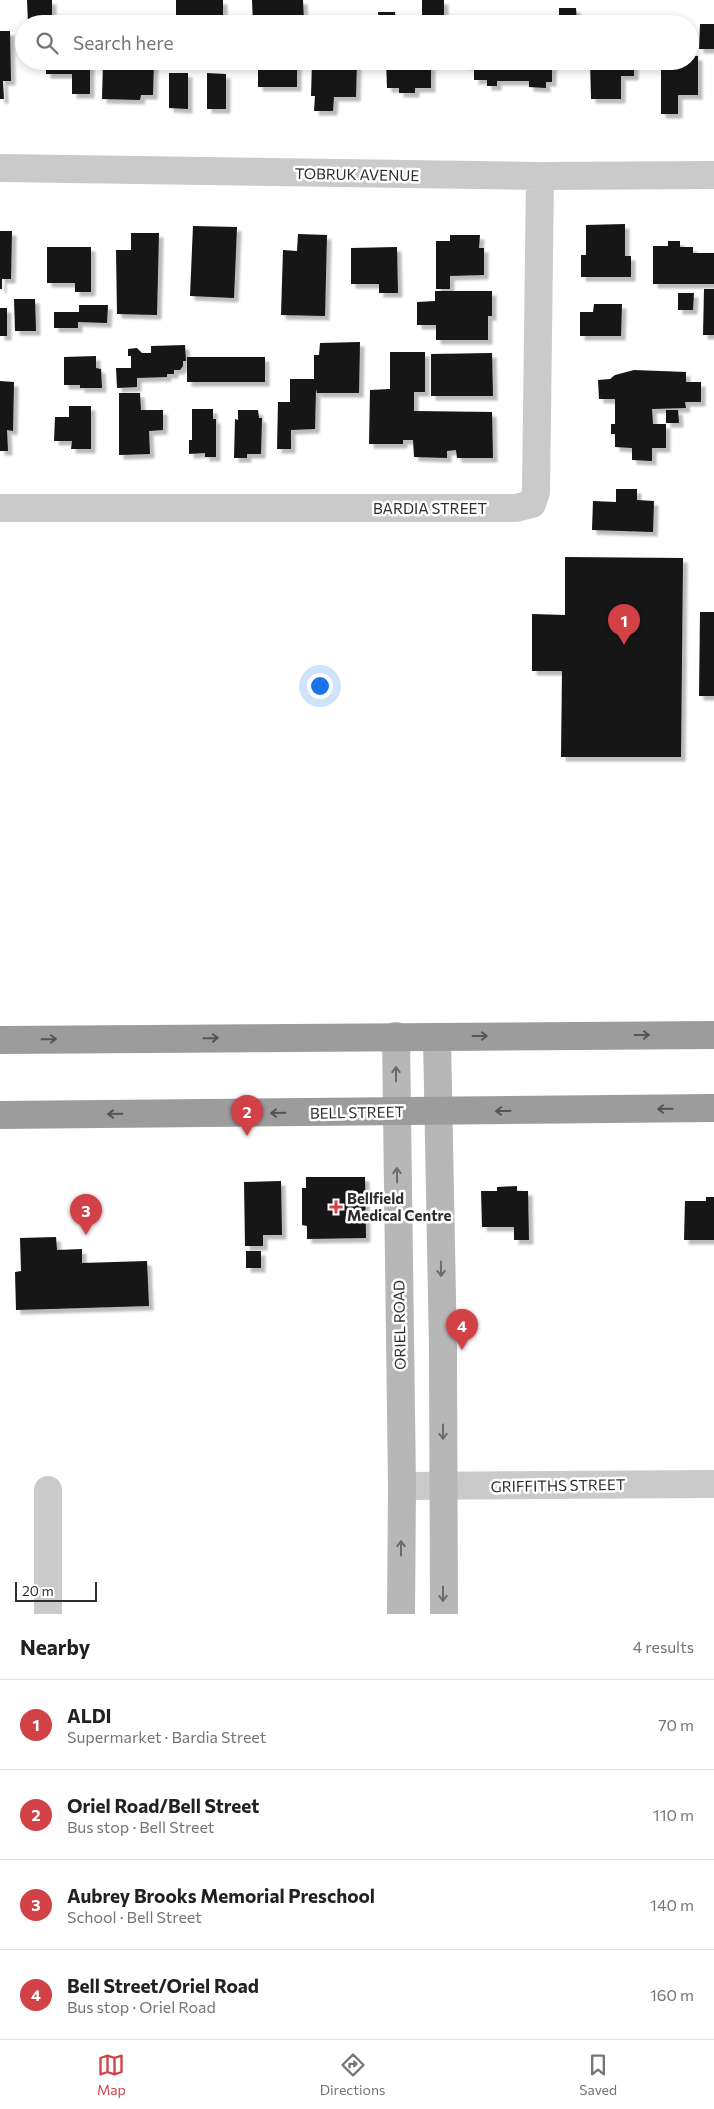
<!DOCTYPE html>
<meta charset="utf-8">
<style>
:root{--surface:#fff;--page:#f6f6f6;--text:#202124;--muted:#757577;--line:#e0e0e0;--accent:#d24146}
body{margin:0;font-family:Commissioner,sans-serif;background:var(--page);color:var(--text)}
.scale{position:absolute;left:15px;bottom:12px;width:82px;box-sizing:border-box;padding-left:5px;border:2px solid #2d2d2d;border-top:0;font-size:14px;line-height:18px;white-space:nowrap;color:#2d2d2d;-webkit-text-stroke:4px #fff;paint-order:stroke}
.you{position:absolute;left:319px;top:685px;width:18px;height:18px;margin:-12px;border:4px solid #fff;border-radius:50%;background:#1a73e8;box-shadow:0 0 0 8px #1a73e833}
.badge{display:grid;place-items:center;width:32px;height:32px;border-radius:50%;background:var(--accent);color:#fff;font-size:16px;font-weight:700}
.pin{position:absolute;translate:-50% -41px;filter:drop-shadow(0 1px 2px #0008)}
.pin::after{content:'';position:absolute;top:26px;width:18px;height:15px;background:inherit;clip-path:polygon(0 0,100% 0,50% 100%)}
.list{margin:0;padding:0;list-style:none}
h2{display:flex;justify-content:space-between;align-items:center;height:65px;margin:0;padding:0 20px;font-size:21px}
h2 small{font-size:16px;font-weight:400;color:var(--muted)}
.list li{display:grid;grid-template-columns:32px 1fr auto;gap:15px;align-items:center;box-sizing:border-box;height:90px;padding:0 20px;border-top:1px solid var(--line)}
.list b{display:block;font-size:19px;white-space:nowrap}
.list p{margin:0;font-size:16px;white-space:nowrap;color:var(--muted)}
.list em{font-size:16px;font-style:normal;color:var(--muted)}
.icon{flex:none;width:28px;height:28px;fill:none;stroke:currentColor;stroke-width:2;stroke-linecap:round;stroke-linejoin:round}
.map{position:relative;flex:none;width:714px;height:1614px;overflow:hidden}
.search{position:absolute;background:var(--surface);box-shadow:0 2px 8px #0003;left:15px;right:15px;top:15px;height:55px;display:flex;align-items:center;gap:12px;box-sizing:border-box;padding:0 18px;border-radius:28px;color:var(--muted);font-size:19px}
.sheet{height:425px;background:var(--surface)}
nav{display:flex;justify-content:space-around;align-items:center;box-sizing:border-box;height:70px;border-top:1px solid var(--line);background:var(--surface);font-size:14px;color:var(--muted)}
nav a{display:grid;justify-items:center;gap:2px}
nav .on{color:var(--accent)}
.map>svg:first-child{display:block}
.building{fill:#141414;filter:url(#shadow)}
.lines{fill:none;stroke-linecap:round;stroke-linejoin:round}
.minor{stroke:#cacaca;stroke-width:28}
.secondary{stroke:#b7b7b7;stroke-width:28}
.trunk{stroke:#9c9c9c;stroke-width:28}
.oneway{stroke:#545454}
.oneway2{stroke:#6b6b6b}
.poi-dot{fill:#d24146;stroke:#fff;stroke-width:2}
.labels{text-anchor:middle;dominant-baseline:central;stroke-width:5;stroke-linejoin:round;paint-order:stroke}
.street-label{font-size:15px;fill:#2d2d2d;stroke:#fff}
.poi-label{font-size:15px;font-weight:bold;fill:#2d2d2d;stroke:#fff;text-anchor:start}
</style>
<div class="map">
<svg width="714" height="1614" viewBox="0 0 714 1614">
<defs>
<filter id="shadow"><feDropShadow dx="4.5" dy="4.5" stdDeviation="1" flood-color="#0004"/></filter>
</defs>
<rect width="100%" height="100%" fill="#fff"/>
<!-- building -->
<path class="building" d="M27,0h25v24h-24z
M176,0h47v24h-47z
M252,0h51l1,23 -51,1z
M422,0h22v24h-22z
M559,8h17l1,16h-18z
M378,12h17l1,12h-17z
M700,24h14v25h-15z
M0,31h10l1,50h-8l1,18h-4z
M690,47h2v9h6v39h-20v19h-17v-46h11v-7h18z
M46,61h44v33h-18v-20h-26z
M103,61h51l-1,34h-12l-1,5 -38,-1z
M258,61h39v26h-39z
M312,61h45l-1,36h-22l-1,14h-19l1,-15h-4z
M386,61h45v27h-16v5h-16v-5h-12z
M462,61h90v21h-6v6l-17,-1v-6h-32v5h-10v-6h-13v-15h-12z
M590,61h44v15h-13v23h-30z
M169,73h19v36l-19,-1z
M207,73l19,1v35h-19z
M625,224v32h6v21h-50v-22h5v-30z
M193,226l44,1 -3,71 -44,-2z
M0,231h12l-1,48h-9v10h-2z
M131,233h28l-2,82 -40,-1 -1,-64h15z
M298,234l29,1 -2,81 -44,-1 2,-65 14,1z
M450,235h30l-1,13h5v27l-34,1v13h-14v-48h14z
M668,241h12v6h13v6h21v31h-61v-38h15z
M47,247h44v45h-16v-9h-28z
M397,247l1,46h-19v-9h-28v-36z
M704,289h10v46h-11z
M435,291h57v25h-4v24h-52v-15h-19v-23l18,-1z
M678,293h16l-1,17h-15z
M14,299h21l1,32h-21z
M594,304h28l-1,32h-41v-24h13z
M79,305h29l-1,18 -29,-1v6h-24v-16h25z
M0,308h7v28h-7z
M360,342l-1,51h-42l-1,-4 -1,40 -24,1v19h-14l1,-47h12v-23h24v-24h5l1,-12z
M185,345l1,16h-3v5l-3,4h-6v4h-7v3l-30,1v9l-20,1 -1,-20h15v-12h-3v-7l9,-1 5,5h9v-7z
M390,352h35v40h-11v19l78,1 1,46h-36l-1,-8 -9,1v7l-33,-1 -1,-17h-10v4h-34l1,-54 20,-1z
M492,353l1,43h-62v-42z
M96,356v12l5,1 1,19h-22v-3h-16v-28z
M187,357h78v25h-78z
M634,370l52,2v10h15v20h-16l1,6 -34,1 1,15h13v24h-14v13l-20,-1v-12l-17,-1v-13h-4v-10h4v-25h-16l-1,-19 12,-1 5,-4z
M0,381l14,1 -1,49 -6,-1 1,21h-8z
M119,393h21l1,17h22v20l-14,1 1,23 -31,1z
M69,406h22v43h-20l1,-8h-18l1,-24h14z
M192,409h21v10h3v38h-11v-4l-16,1v-14h3z
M238,410h20l1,8h3l-1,36h-14v4h-13l1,-39 3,1z
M666,410h12l1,13h-13z
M616,489h21v11l17,1 -1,31 -61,-2 1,-29 23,1z
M565,557l118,1 -2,199h-120l1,-86h-30v-57l33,1z
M700,612h14v84h-15z
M306,1177h59l1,61 -59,1v-13l-5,-1v-37h4z
M281,1181l1,54h-19v11h-18l-1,-64z
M517,1186v5h11l1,49h-15v-13h-32l-1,-36h16v-4z
M706,1197h8v43h-30l1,-39h21z
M56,1237l1,13 25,-1v14l65,-2 2,45 -133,4 -1,-38 6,-1 -1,-33z
M246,1251h15v17h-15z"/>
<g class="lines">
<!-- minor -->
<path class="minor" d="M0,168l540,8 174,-1
M0,508h516l16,-4 4,-12 4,-316
M402,1486l312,-2
M48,1614v-124"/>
<!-- secondary -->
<path class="secondary" d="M396,1036l6,450 -1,128
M437,1037l6,312 1,265"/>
<!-- trunk -->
<path class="trunk" d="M0,1040l714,-5
M0,1115l714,-7"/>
</g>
<!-- one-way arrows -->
<defs><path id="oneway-shaft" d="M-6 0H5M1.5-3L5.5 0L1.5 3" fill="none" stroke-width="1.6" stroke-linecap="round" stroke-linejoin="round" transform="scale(1.25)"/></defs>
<g class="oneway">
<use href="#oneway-shaft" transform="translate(642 1035)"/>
<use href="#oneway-shaft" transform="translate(480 1036)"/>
<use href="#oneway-shaft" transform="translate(211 1038) rotate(-1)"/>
<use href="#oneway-shaft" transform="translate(49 1039) rotate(-1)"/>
<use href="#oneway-shaft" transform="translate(665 1109) rotate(179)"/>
<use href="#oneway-shaft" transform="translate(503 1111) rotate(179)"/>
<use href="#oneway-shaft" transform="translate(278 1113) rotate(179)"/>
<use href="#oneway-shaft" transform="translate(115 1114) rotate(179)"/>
</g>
<g class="oneway2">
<use href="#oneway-shaft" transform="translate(396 1074) rotate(-90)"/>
<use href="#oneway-shaft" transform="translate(397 1175) rotate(-91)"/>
<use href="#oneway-shaft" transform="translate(441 1269) rotate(89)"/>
<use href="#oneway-shaft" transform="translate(443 1432) rotate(90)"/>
<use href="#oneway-shaft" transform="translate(401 1548) rotate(-90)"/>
<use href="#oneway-shaft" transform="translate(443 1594) rotate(90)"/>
</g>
<!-- markers -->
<path class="poi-dot" d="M333.5 1199.5h5v5h5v5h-5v5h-5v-5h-5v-5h5z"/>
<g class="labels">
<!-- street labels -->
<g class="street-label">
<text transform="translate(357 174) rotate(1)">TOBRUK AVENUE</text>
<text x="430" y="508">BARDIA STREET</text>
<text transform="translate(357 1112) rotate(-1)">BELL STREET</text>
<text transform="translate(399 1325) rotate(-91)">ORIEL ROAD</text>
<text transform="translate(558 1485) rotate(-1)">GRIFFITHS STREET</text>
</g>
<!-- poi labels -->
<g class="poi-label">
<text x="347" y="1198">Bellfield<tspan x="347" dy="17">Medical Centre</tspan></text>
</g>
</g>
</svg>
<div class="scale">20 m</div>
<div class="you"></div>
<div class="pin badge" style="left:624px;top:645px">1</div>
<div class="pin badge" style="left:247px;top:1136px">2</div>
<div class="pin badge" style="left:86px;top:1235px">3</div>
<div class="pin badge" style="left:462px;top:1350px">4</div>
<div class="search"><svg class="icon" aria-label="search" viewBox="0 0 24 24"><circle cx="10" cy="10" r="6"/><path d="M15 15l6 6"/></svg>Search here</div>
</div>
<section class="sheet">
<h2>Nearby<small>4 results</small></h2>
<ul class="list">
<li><span class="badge">1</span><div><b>ALDI</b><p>Supermarket · Bardia Street</p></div><em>70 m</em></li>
<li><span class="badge">2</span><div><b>Oriel Road/Bell Street</b><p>Bus stop · Bell Street</p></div><em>110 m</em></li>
<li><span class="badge">3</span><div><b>Aubrey Brooks Memorial Preschool</b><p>School · Bell Street</p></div><em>140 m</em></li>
<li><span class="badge">4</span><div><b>Bell Street/Oriel Road</b><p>Bus stop · Oriel Road</p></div><em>160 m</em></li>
</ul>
</section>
<nav>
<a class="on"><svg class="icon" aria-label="map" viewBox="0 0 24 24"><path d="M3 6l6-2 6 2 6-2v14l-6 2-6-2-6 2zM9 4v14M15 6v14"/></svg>Map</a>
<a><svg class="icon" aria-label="directions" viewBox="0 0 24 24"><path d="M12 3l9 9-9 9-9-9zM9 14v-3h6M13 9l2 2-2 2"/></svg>Directions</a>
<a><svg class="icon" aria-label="saved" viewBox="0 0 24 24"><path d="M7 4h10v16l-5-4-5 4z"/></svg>Saved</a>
</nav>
